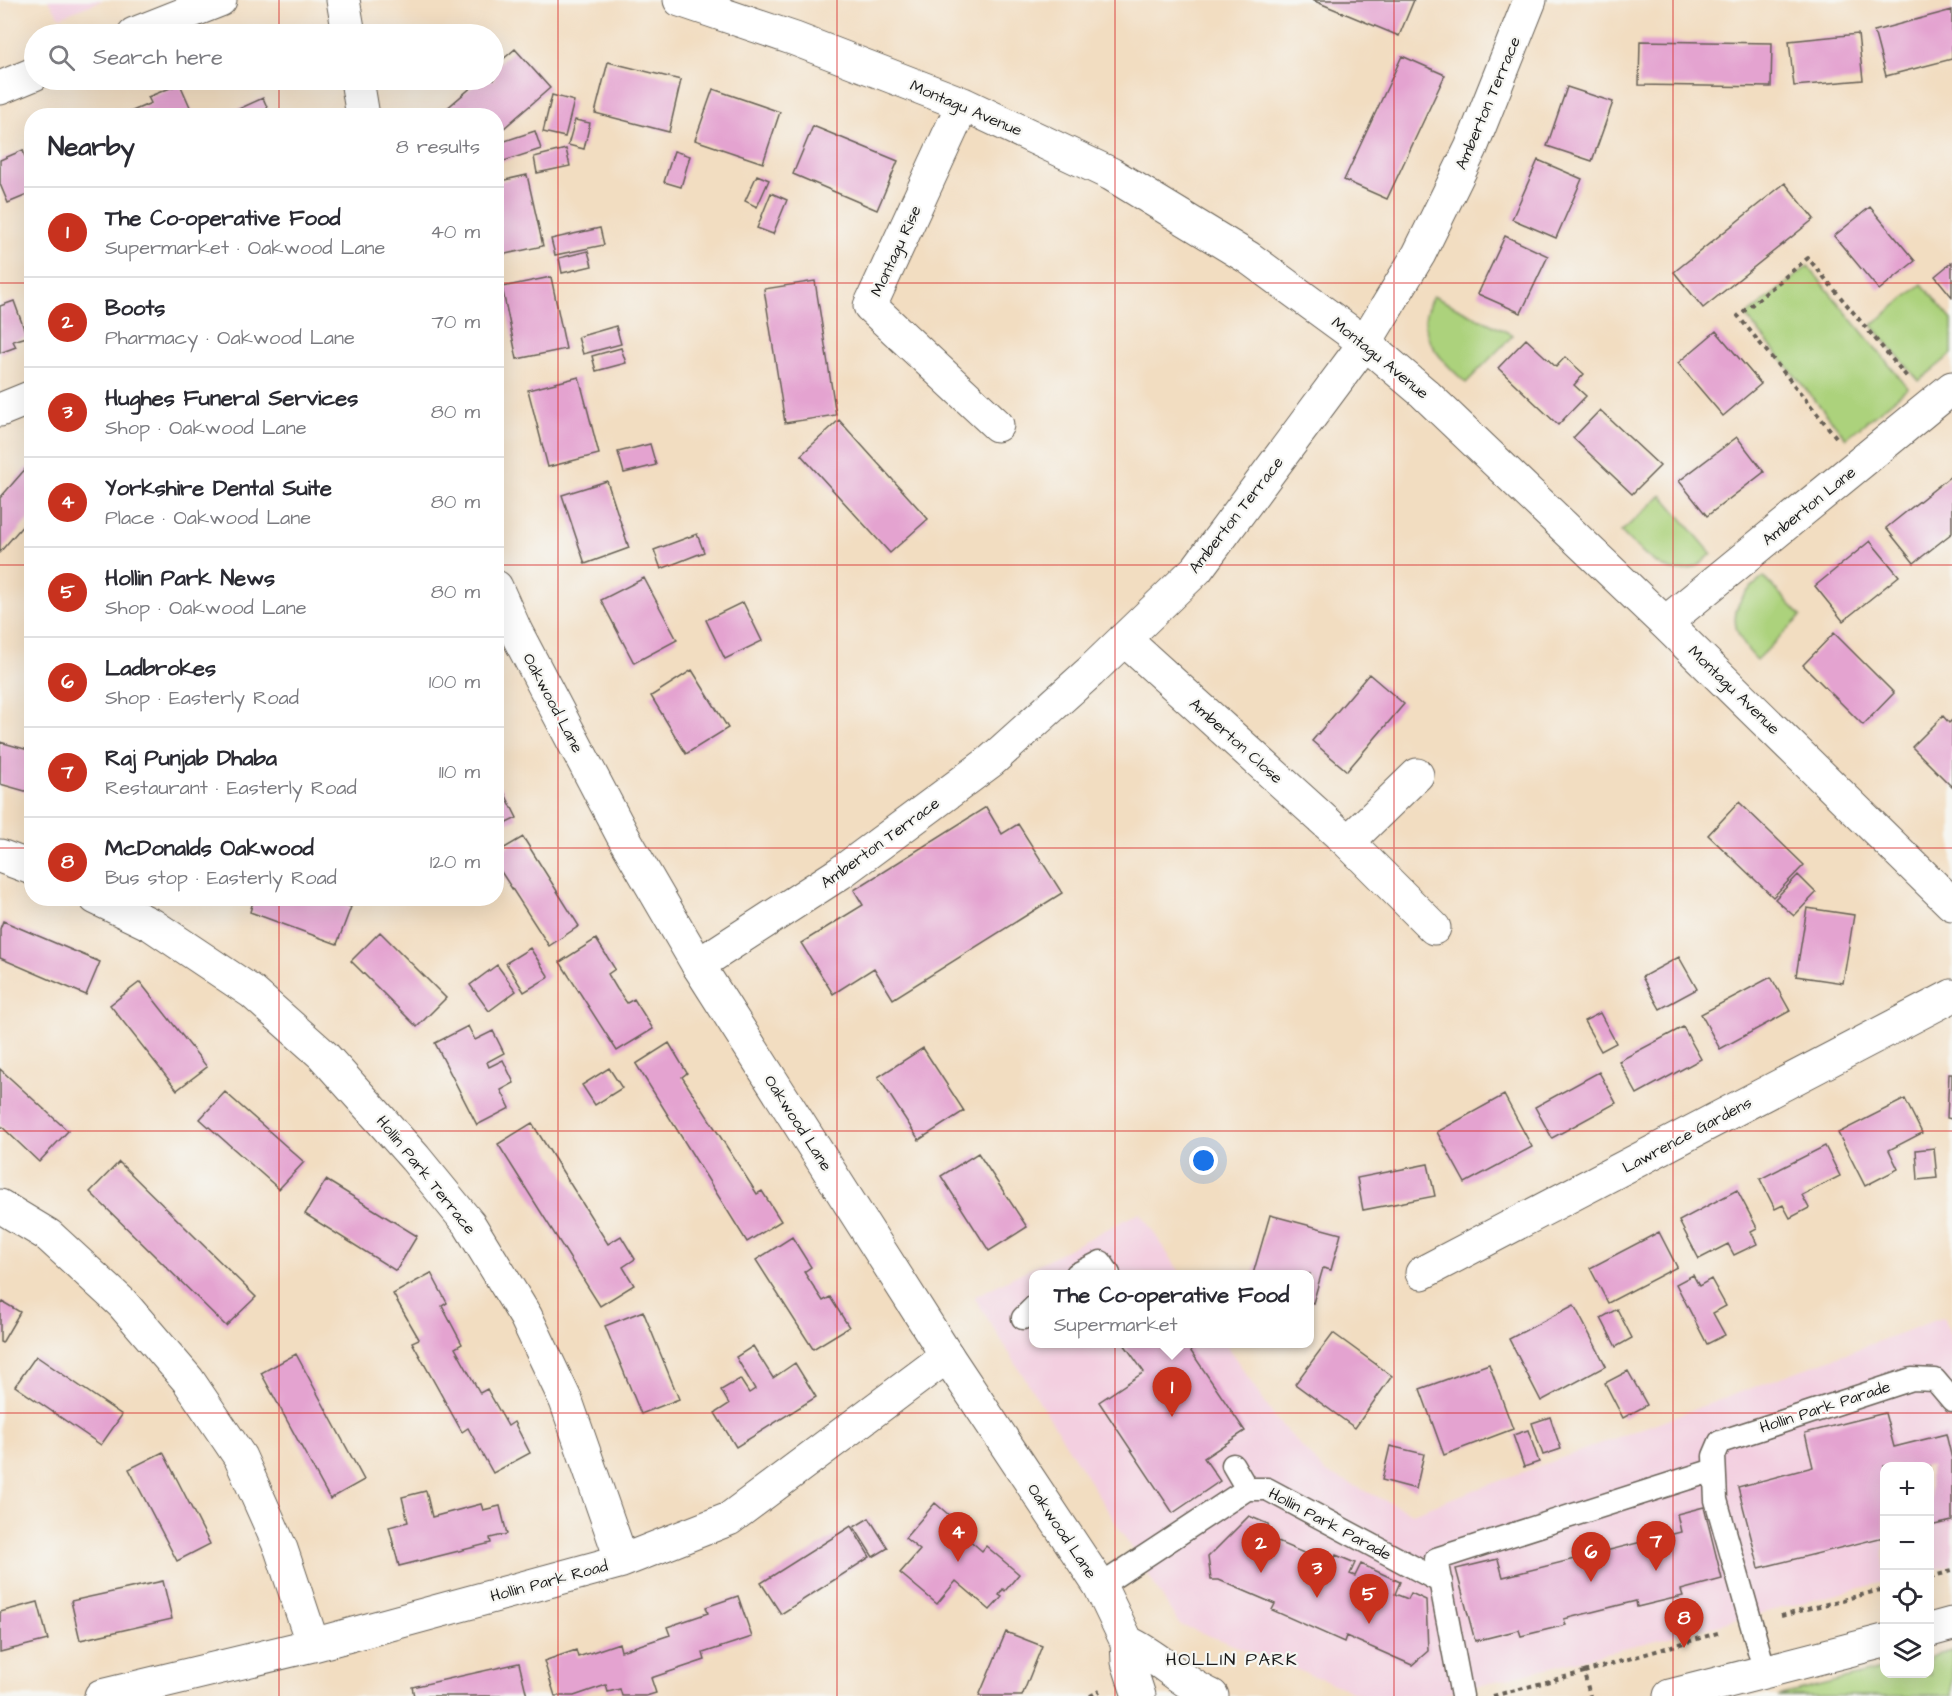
<!DOCTYPE html>
<meta charset="utf-8">
<style>
:root{--surface:#fff;--page:#f7f7f7;--text:#2b2b33;--muted:#7c7c81;--line:#e1e1e2;--accent:#c8321e}
body{margin:0;font-family:"Architects Daughter",sans-serif;background:var(--page);color:var(--text)}
.controls{position:absolute;right:18px;bottom:18px;display:grid;overflow:hidden;border-radius:12px;box-shadow:0 6px 24px #0002}
.controls button{width:54px;height:54px;display:grid;place-items:center;padding:0;border:0;border-bottom:2px solid var(--line);background:var(--surface);color:var(--text);font:30px sans-serif}
.you{position:absolute;left:1204px;top:1161px;width:21px;height:21px;margin:-15px;border:4px solid #fff;border-radius:50%;background:#1a73e8;box-shadow:0 0 0 9px #1a73e833}
.badge{display:grid;place-items:center;width:39px;height:39px;border-radius:50%;background:var(--accent);color:#fff;font-size:20px;font-weight:700}
.pin{position:absolute;translate:-50% -50px;filter:drop-shadow(0 2px 3px #0008)}
.pin::after{content:'';position:absolute;top:32px;width:21px;height:18px;background:inherit;clip-path:polygon(0 0,100% 0,50% 100%)}
.popup{position:absolute;left:1029px;top:1270px;width:285px;height:78px;box-sizing:border-box;display:grid;place-content:center;border-radius:12px;background:var(--surface);filter:drop-shadow(0 2px 4px #0005);font-size:20px;white-space:nowrap;color:var(--muted)}
.popup b{font-size:22px;color:var(--text)}
.popup::after{content:'';position:absolute;left:50%;top:100%;margin-left:-12px;border:12px solid transparent;border-top-color:var(--surface)}
.list{margin:0;padding:0;list-style:none}
h2{display:flex;justify-content:space-between;align-items:center;height:78px;margin:0;padding:0 24px;font-size:26px}
h2 small{font-size:20px;font-weight:400;color:var(--muted)}
.list li{display:grid;grid-template-columns:39px 1fr auto;gap:18px;align-items:center;box-sizing:border-box;height:90px;padding:0 24px;border-top:2px solid var(--line)}
.list b{display:block;font-size:22px;white-space:nowrap}
.list p{margin:0;font-size:20px;white-space:nowrap;color:var(--muted)}
.list em{font-size:20px;font-style:normal;color:var(--muted)}
.icon{flex:none;width:33px;height:33px;fill:none;stroke:currentColor;stroke-width:2;stroke-linecap:round;stroke-linejoin:round}
.map{position:relative;flex:none;width:1952px;height:1696px;overflow:hidden}
.search{position:absolute;background:var(--surface);box-shadow:0 6px 24px #0002;left:24px;top:24px;width:480px;height:66px;display:flex;align-items:center;gap:15px;box-sizing:border-box;padding:0 21px;border-radius:33px;color:var(--muted);font-size:22px}
.panel{position:absolute;background:var(--surface);box-shadow:0 6px 24px #0002;left:24px;top:108px;width:480px;height:798px;border-radius:24px}
.map>svg:first-child{display:block}
.built{fill:#f3cfe0}
.green{fill:#acd27c;stroke:#64774c;stroke-width:1.5}
.building{fill:#e4a3d0}
.lines{fill:none;stroke-linecap:round;stroke-linejoin:round}
.lane-casing{stroke:#676056;stroke-width:25}
.street-casing{stroke:#676056;stroke-width:35}
.secondary-casing{stroke:#676056;stroke-width:35}
.primary-casing{stroke:#676056;stroke-width:35}
.path{stroke:#676056;stroke-width:4;stroke-dasharray:4.5 4.5;stroke-linecap:butt}
.lane{stroke:#fff;stroke-width:22}
.street{stroke:#fff;stroke-width:33}
.secondary{stroke:#fff;stroke-width:33}
.primary{stroke:#fff;stroke-width:33}
.grid{fill:none;stroke:#d62828;stroke-width:1.5;stroke-opacity:0.55}
.labels{text-anchor:middle;dominant-baseline:central;stroke-width:4.5;stroke-linejoin:round;paint-order:stroke}
.street-label{font-size:16px;fill:#1c1c1c;stroke:#f6f6f2}
.neighbourhood-label{font-size:18px;letter-spacing:1.5px;fill:#1c1c1c;stroke:#f6f6f2}
</style>
<div class="map">
<svg width="1952" height="1696" viewBox="0 0 1952 1696">
<rect width="100%" height="100%" fill="#f6f6f2"/>
<filter id="ink" filterUnits="userSpaceOnUse"><feTurbulence type="fractalNoise" baseFrequency=".0167" numOctaves="2"/><feDisplacementMap in="SourceGraphic" scale="12" xChannelSelector="R" yChannelSelector="G"/><feConvolveMatrix kernelMatrix="1 2 1 2 8 2 1 2 1" color-interpolation-filters="sRGB"/></filter>
<filter id="wash" filterUnits="userSpaceOnUse"><feTurbulence type="fractalNoise" baseFrequency=".008" numOctaves="4" result="noise"/><feDisplacementMap in="SourceGraphic" scale="24" xChannelSelector="R" yChannelSelector="G"/><feGaussianBlur stdDeviation="1.35" result="paint"/><feColorMatrix in="noise" values="0 0 0 0 0 0 0 0 0 0 0 0 0 0 0 0 0 1.4 0 .05"/><feComposite in="paint" operator="in"/></filter>
<g filter="url(#wash)">
<rect width="100%" height="100%" fill="#f2ddc1"/>
<!-- built -->
<path class="built" d="M48,0h55l-43,17z
M1140,1212l41,62h-147v70h192l49,74 50,54 87,41 532,-196 8,20v228l-22,6v-105h-46v116l-443,113 -76,1 -186,-72 -205,-327z"/>
<!-- green -->
<path class="green" d="M1808,266l100,122 -62,50 -100,-122z
M1922,284l30,36v34l-33,27 -47,-56z
M1433,296l80,39 -47,48c-18,-17 -46,-41 -40,-69 1,-6 5,-13 7,-18z
M1662,495l50,59c-5,3 -9,9 -15,12 -30,17 -57,-16 -76,-34z
M1764,577l37,39 -44,44c-19,-19 -32,-43 -11,-67 5,-6 12,-11 18,-16z
M1952,1651v45h-174l106,-27v5h46v-17z"/>
<g id="blocks">
<!-- building -->
<path class="building" d="M1312,0h102l-15,36z
M1952,10v49l-66,17 -12,-45z
M1858,34l5,46 -69,6 -5,-45z
M1640,41l132,2 -1,44 -132,-2z
M515,49l35,39 -54,47v-19h-47l-4,-6 35,-30h14v-13z
M1402,56l43,19 -58,124 -43,-19z
M608,62l73,18 -12,52 -74,-19z
M180,84l14,32 -71,-1 28,-12 -3,-6z
M1567,87l46,15 -21,59 -45,-15z
M713,89l67,23 -17,51 -68,-23z
M552,95l22,6 -9,36 -22,-5z
M263,98l8,18h-40l-1,-3z
M575,120l15,3 -6,26 -16,-4z
M813,126l85,35 -21,49 -84,-36z
M535,131l6,18 -43,14 -2,-19z
M566,149l4,17 -33,7 -3,-16z
M23,150l2,7 7,-2v38l-24,10 -8,-19v-24z
M674,151l16,5 -9,31 -17,-5z
M1538,160l44,19 -26,59 -44,-19z
M527,175l16,71 -47,10v-74z
M757,175l12,5 -12,27 -12,-6z
M1785,183l29,36 -111,89 -29,-36z
M771,193l16,7 -14,34 -16,-6z
M1870,207l45,54 -36,29 -45,-54z
M600,228l4,17 -49,10 -4,-16z
M1505,236l43,20 -27,57 -43,-19z
M588,251l4,15 -30,7 -3,-15z
M1952,262v35l-17,-21z
M551,277l15,72 -49,10 -15,-72z
M815,281l21,134 -51,8 -21,-134z
M14,301l13,36 -14,4 3,6 -16,6v-47z
M616,326l5,18 -38,10 -5,-17z
M1716,331l45,53 -38,32 -45,-53z
M1526,339l30,28 9,-10 19,17 -10,11 12,11 -28,29 -60,-57z
M621,348l5,15 -30,8 -4,-15z
M579,377l20,77 -51,13 -20,-77z
M1600,410l60,56 -28,28 -59,-56z
M839,420l89,99 -38,34 -89,-98z
M1737,437l27,35 -57,44 -28,-35z
M650,444l6,21 -32,8 -6,-21z
M27,467l5,4v44l-32,37v-54z
M1952,475v58l-38,30 -28,-35z
M607,481l22,67 -44,16 -23,-69z
M697,534l7,18 -43,17 -7,-19z
M1870,541l29,35 -56,45 -28,-35z
M644,578l33,62 -43,23 -33,-63z
M743,602l19,39 -37,18 -19,-39z
M1834,633l60,60 -31,32 -60,-60z
M692,670l36,58 -42,26 -35,-58z
M1369,674l35,30 -57,67 -35,-30z
M1943,716l6,7 3,-3v67l-40,-40z
M0,742l32,9v42l-32,-9z
M501,786l16,32 -21,10v-40z
M1739,802l65,63 -31,32 -65,-62z
M986,807l16,27 16,-10 44,69 -169,106 -19,-31 -41,26 -32,-51 62,-38 -9,-15z
M523,837l56,89 -30,20 -53,-82v-11z
M1798,875l18,18 -22,23 -19,-17z
M254,898h75l22,9 -14,37 -87,-32z
M1807,908l47,7 -11,68 -47,-7z
M3,921l97,41 -14,33 -86,-37v-29z
M380,932l66,66 -29,29 -66,-66z
M596,939l19,30 -7,5 9,15 10,14 7,-4 19,30 -36,22 -57,-89z
M530,948l19,29 -25,15 -18,-29z
M1679,957l18,32 -37,20 -18,-32z
M497,965l19,26 -27,20 -19,-26z
M1771,977l19,34 -70,38 -19,-35z
M140,982l67,85 -30,23 -67,-85z
M1600,1013l16,30 -15,8 -17,-30z
M468,1026l7,14 18,-9 11,22 -17,9 2,5 14,-7 11,23 -13,7 9,18 -33,17 -42,-82z
M1683,1027l18,32 -64,35 -18,-33z
M669,1043l18,30 -5,4 75,117 5,-3 19,30 -34,21 -111,-178z
M923,1048l41,63 -45,29 -41,-63z
M609,1068l13,20 -27,17 -13,-20z
M0,1069l68,62 -29,31 -39,-37z
M1599,1072l17,31 -64,35 -17,-31z
M1949,1074h3v45l-5,-1z
M225,1092l79,70 -25,27 -79,-70z
M1504,1095l28,52 -67,36 -28,-51z
M1905,1099l17,34 -33,17 9,19 -33,17 -27,-53z
M532,1123l76,121 13,-8 14,23 -12,8 11,18 -34,21 -102,-162z
M1825,1146l15,30 -38,19 7,13 -19,10 -7,-13 -8,4 -15,-30z
M1934,1148l3,30 -19,2 -2,-30z
M978,1153l49,74 -38,24 -48,-75z
M119,1162l137,135 -30,29 -136,-134z
M1428,1164l7,32 -72,14 -6,-32z
M326,1180l91,56 -21,35 -91,-57z
M1737,1190l20,38 -6,3 6,13 -23,11 -6,-11 -29,15 -20,-38z
M1270,1215l71,19 -10,36 -8,-2 -10,35 -3,-1v-28h-57z
M1659,1232l18,35 -69,36 -18,-35z
M792,1237l19,30 -7,5 19,29 7,-4 19,30 -36,22 -57,-89z
M431,1273l16,30 -5,3 20,38 -7,4 25,45 7,-4 21,37 6,-4 16,31 -37,20 -25,-45 -6,4 -50,-90 7,-3 -26,-45z
M1693,1275l6,11 12,-7 15,27 -13,7 12,22 -18,9 -31,-60z
M3,1302l17,10 -18,31 -2,-1v-36z
M1574,1305l32,61 -65,35 -32,-62z
M1617,1309l15,29 -16,9 -15,-29z
M643,1311l36,88 -38,15 -36,-88z
M1333,1333l59,43 -37,52 -60,-44z
M1124,1344h62l59,87 -41,27 16,23 -47,32 -74,-111 45,-30z
M753,1346l20,32 22,-15 21,34 -80,50 -21,-34 14,-9 -8,-14 19,-11 9,14 6,-4 -19,-32z
M296,1354l68,126 -34,19 -69,-126z
M36,1356l86,59 -21,30 -86,-59z
M1489,1364l24,65 -69,26 -24,-66z
M1628,1371l19,34 -24,13 -18,-35z
M1885,1413l9,34 52,-13 6,25v62l-22,5v-60h-46v71l-125,31 -21,-81 75,-20 -8,-34z
M1550,1417l11,32 -18,6 -11,-32z
M1528,1430l11,32 -15,5 -11,-32z
M1390,1446l34,8 -8,35 -34,-9z
M163,1452l47,92 -33,17 -48,-92z
M426,1491l6,26 49,-13 2,6 17,-4 7,28 -17,4 1,5 -92,23 -10,-39 19,-5 -6,-25z
M935,1503l21,18 -4,4 30,26 4,-5 33,28 -14,17 -2,-2 -4,6 3,2 -12,13 -34,-29 -19,23 -37,-31 20,-23 -15,-12z
M1704,1507l18,72 -41,11 2,6 -46,11 -1,-6 -72,18 2,6 -45,11 -2,-6 -44,11 -19,-72 42,-10 5,18 178,-45 -4,-18z
M1249,1516l19,8 5,16 59,25 4,-10 19,8 -5,11 5,2 6,-12 39,18 -5,12 13,5 3,-6 15,7 2,51 -16,14 -66,-29 -2,6 -72,-32 3,-6 -56,-24h-8l-3,-23z
M869,1518l19,30 -15,9 -19,-30z
M851,1526l19,31 -89,57 -20,-31z
M163,1581l9,38 -92,21 -9,-39z
M738,1596l14,41 -49,16 2,7 -54,18 5,15 -10,3h-24l-2,-7 -12,3 -2,-7 -32,11h-19l-11,-35 32,-11 2,7 41,-14 2,8 25,-8 24,-8 -3,-8 41,-14 -2,-6z
M38,1602l10,38 -48,12v-40z
M1006,1632l36,14 -20,50h-43z
M519,1663l8,33h-113l-2,-9z"/>
</g>
</g>
<g filter="url(#ink)">
<use href="#blocks" fill-opacity="0" stroke="#676056" stroke-width="1.5"/>
<g class="lines">
<!-- lane casing -->
<g class="lane-casing">
<path id="lane" d="M1077,1274l24,-12 8,12
M1023,1318l11,-11
M1233,1465l14,24
M1100,1586l147,-97h20l174,93
M1765,1672l-49,-172 -2,-44 6,-14 192,-63 23,1 17,20
M1462,1696l-26,-137 278,-89"/>
</g>
<!-- street casing -->
<g class="street-casing">
<path id="street" d="M680,0l115,39 168,65 148,70 138,84 116,85 59,50 241,230 287,281
M963,104l-93,202 127,119
M0,410l32,-13
M1665,623l287,-235
M1124,639l224,203 69,-67
M1348,842l86,86
M0,856l32,12
M96,898l56,27 100,67 71,63 92,103 54,66 57,93 40,84 56,160
M698,965l142,-92 151,-112 99,-89 107,-103 168,-226 54,-89 52,-106 59,-148
M0,1206l48,29 74,68 66,77 52,77 41,92 32,96
M1422,1273l530,-277
M101,1696l212,-51 309,-84 107,-42 218,-163"/>
</g>
<!-- secondary casing -->
<g class="secondary-casing">
<path id="secondary" d="M343,0l6,34
M134,34l86,-34
M357,80l6,36
M0,88l34,-14
M496,587l20,45 107,204 75,129 249,391 153,230 27,56 1,20 11,34
M1127,1642c31,14 54,40 85,54"/>
</g>
<!-- primary casing -->
<g class="primary-casing">
<path id="primary" d="M1930,1630l22,-6
M1670,1696l214,-55"/>
</g>
<!-- path -->
<path class="path" d="M1836,437l-98,-121 70,-58 99,119
M1930,1577l22,-6
M1781,1616l103,-27
M1584,1672l137,-40
M1090,1696l10,-5
M1493,1696l91,-24 6,24"/>
<!-- lane -->
<use href="#lane" class="lane"/>
<!-- street -->
<use href="#street" class="street"/>
<!-- secondary -->
<use href="#secondary" class="secondary"/>
<!-- primary -->
<use href="#primary" class="primary"/>
</g>
</g>
<!-- grid -->
<path class="grid" d="M279,0v34M558,0v1696M837,0v1696M1115,0v1696M1394,0v1696M1673,0v1696M279,80v36M0,283h32M496,283h1456M0,565h32M496,565h1456M0,848h32M496,848h1456M279,898v798M0,1131h1952M0,1413h1952"/>
<g class="labels">
<!-- street labels -->
<g class="street-label">
<text transform="translate(1488 103) rotate(-67)">Amberton Terrace</text>
<text transform="translate(966 108) rotate(23)">Montagu Avenue</text>
<text transform="translate(896 251) rotate(-65)">Montagu Rise</text>
<text transform="translate(1380 358) rotate(39)">Montagu Avenue</text>
<text transform="translate(1809 506) rotate(-39)">Amberton Lane</text>
<text transform="translate(1236 515) rotate(-52)">Amberton Terrace</text>
<text transform="translate(1734 690) rotate(44)">Montagu Avenue</text>
<text transform="translate(553 703) rotate(62)">Oakwood Lane</text>
<text transform="translate(1236 741) rotate(42)">Amberton Close</text>
<text transform="translate(880 843) rotate(-36)">Amberton Terrace</text>
<text transform="translate(798 1123) rotate(57)">Oakwood Lane</text>
<text transform="translate(1687 1135) rotate(-28)">Lawrence Gardens</text>
<text transform="translate(426 1175) rotate(51)">Hollin Park Terrace</text>
<text transform="translate(1825 1407) rotate(-18)">Hollin Park Parade</text>
<text transform="translate(1330 1524) rotate(28)">Hollin Park Parade</text>
<text transform="translate(1062 1531) rotate(56)">Oakwood Lane</text>
<text transform="translate(549 1581) rotate(-15)">Hollin Park Road</text>
</g>
<!-- neighbourhood labels -->
<g class="neighbourhood-label">
<text x="1232" y="1659">HOLLIN PARK</text>
</g>
</g>
</svg>
<div class="controls">
<button>+</button>
<button>−</button>
<button><svg class="icon" aria-label="locate" viewBox="0 0 24 24"><circle cx="12" cy="12" r="6"/><path d="M12 2v4M12 18v4M2 12h4M18 12h4"/></svg></button>
<button><svg class="icon" aria-label="layers" viewBox="0 0 24 24"><path d="M12 4l9 5-9 5-9-5zM3 14l9 5 9-5"/></svg></button>
</div>
<div class="you"></div>
<div class="pin badge" style="left:1172px;top:1417px">1</div>
<div class="popup"><b>The Co-operative Food</b>Supermarket</div>
<div class="pin badge" style="left:1261px;top:1573px">2</div>
<div class="pin badge" style="left:1317px;top:1598px">3</div>
<div class="pin badge" style="left:958px;top:1562px">4</div>
<div class="pin badge" style="left:1369px;top:1624px">5</div>
<div class="pin badge" style="left:1591px;top:1582px">6</div>
<div class="pin badge" style="left:1656px;top:1571px">7</div>
<div class="pin badge" style="left:1684px;top:1648px">8</div>
<div class="search"><svg class="icon" aria-label="search" viewBox="0 0 24 24"><circle cx="10" cy="10" r="6"/><path d="M15 15l6 6"/></svg>Search here</div>
<section class="panel">
<h2>Nearby<small>8 results</small></h2>
<ul class="list">
<li><span class="badge">1</span><div><b>The Co-operative Food</b><p>Supermarket · Oakwood Lane</p></div><em>40 m</em></li>
<li><span class="badge">2</span><div><b>Boots</b><p>Pharmacy · Oakwood Lane</p></div><em>70 m</em></li>
<li><span class="badge">3</span><div><b>Hughes Funeral Services</b><p>Shop · Oakwood Lane</p></div><em>80 m</em></li>
<li><span class="badge">4</span><div><b>Yorkshire Dental Suite</b><p>Place · Oakwood Lane</p></div><em>80 m</em></li>
<li><span class="badge">5</span><div><b>Hollin Park News</b><p>Shop · Oakwood Lane</p></div><em>80 m</em></li>
<li><span class="badge">6</span><div><b>Ladbrokes</b><p>Shop · Easterly Road</p></div><em>100 m</em></li>
<li><span class="badge">7</span><div><b>Raj Punjab Dhaba</b><p>Restaurant · Easterly Road</p></div><em>110 m</em></li>
<li><span class="badge">8</span><div><b>McDonalds Oakwood</b><p>Bus stop · Easterly Road</p></div><em>120 m</em></li>
</ul>
</section>
</div>
